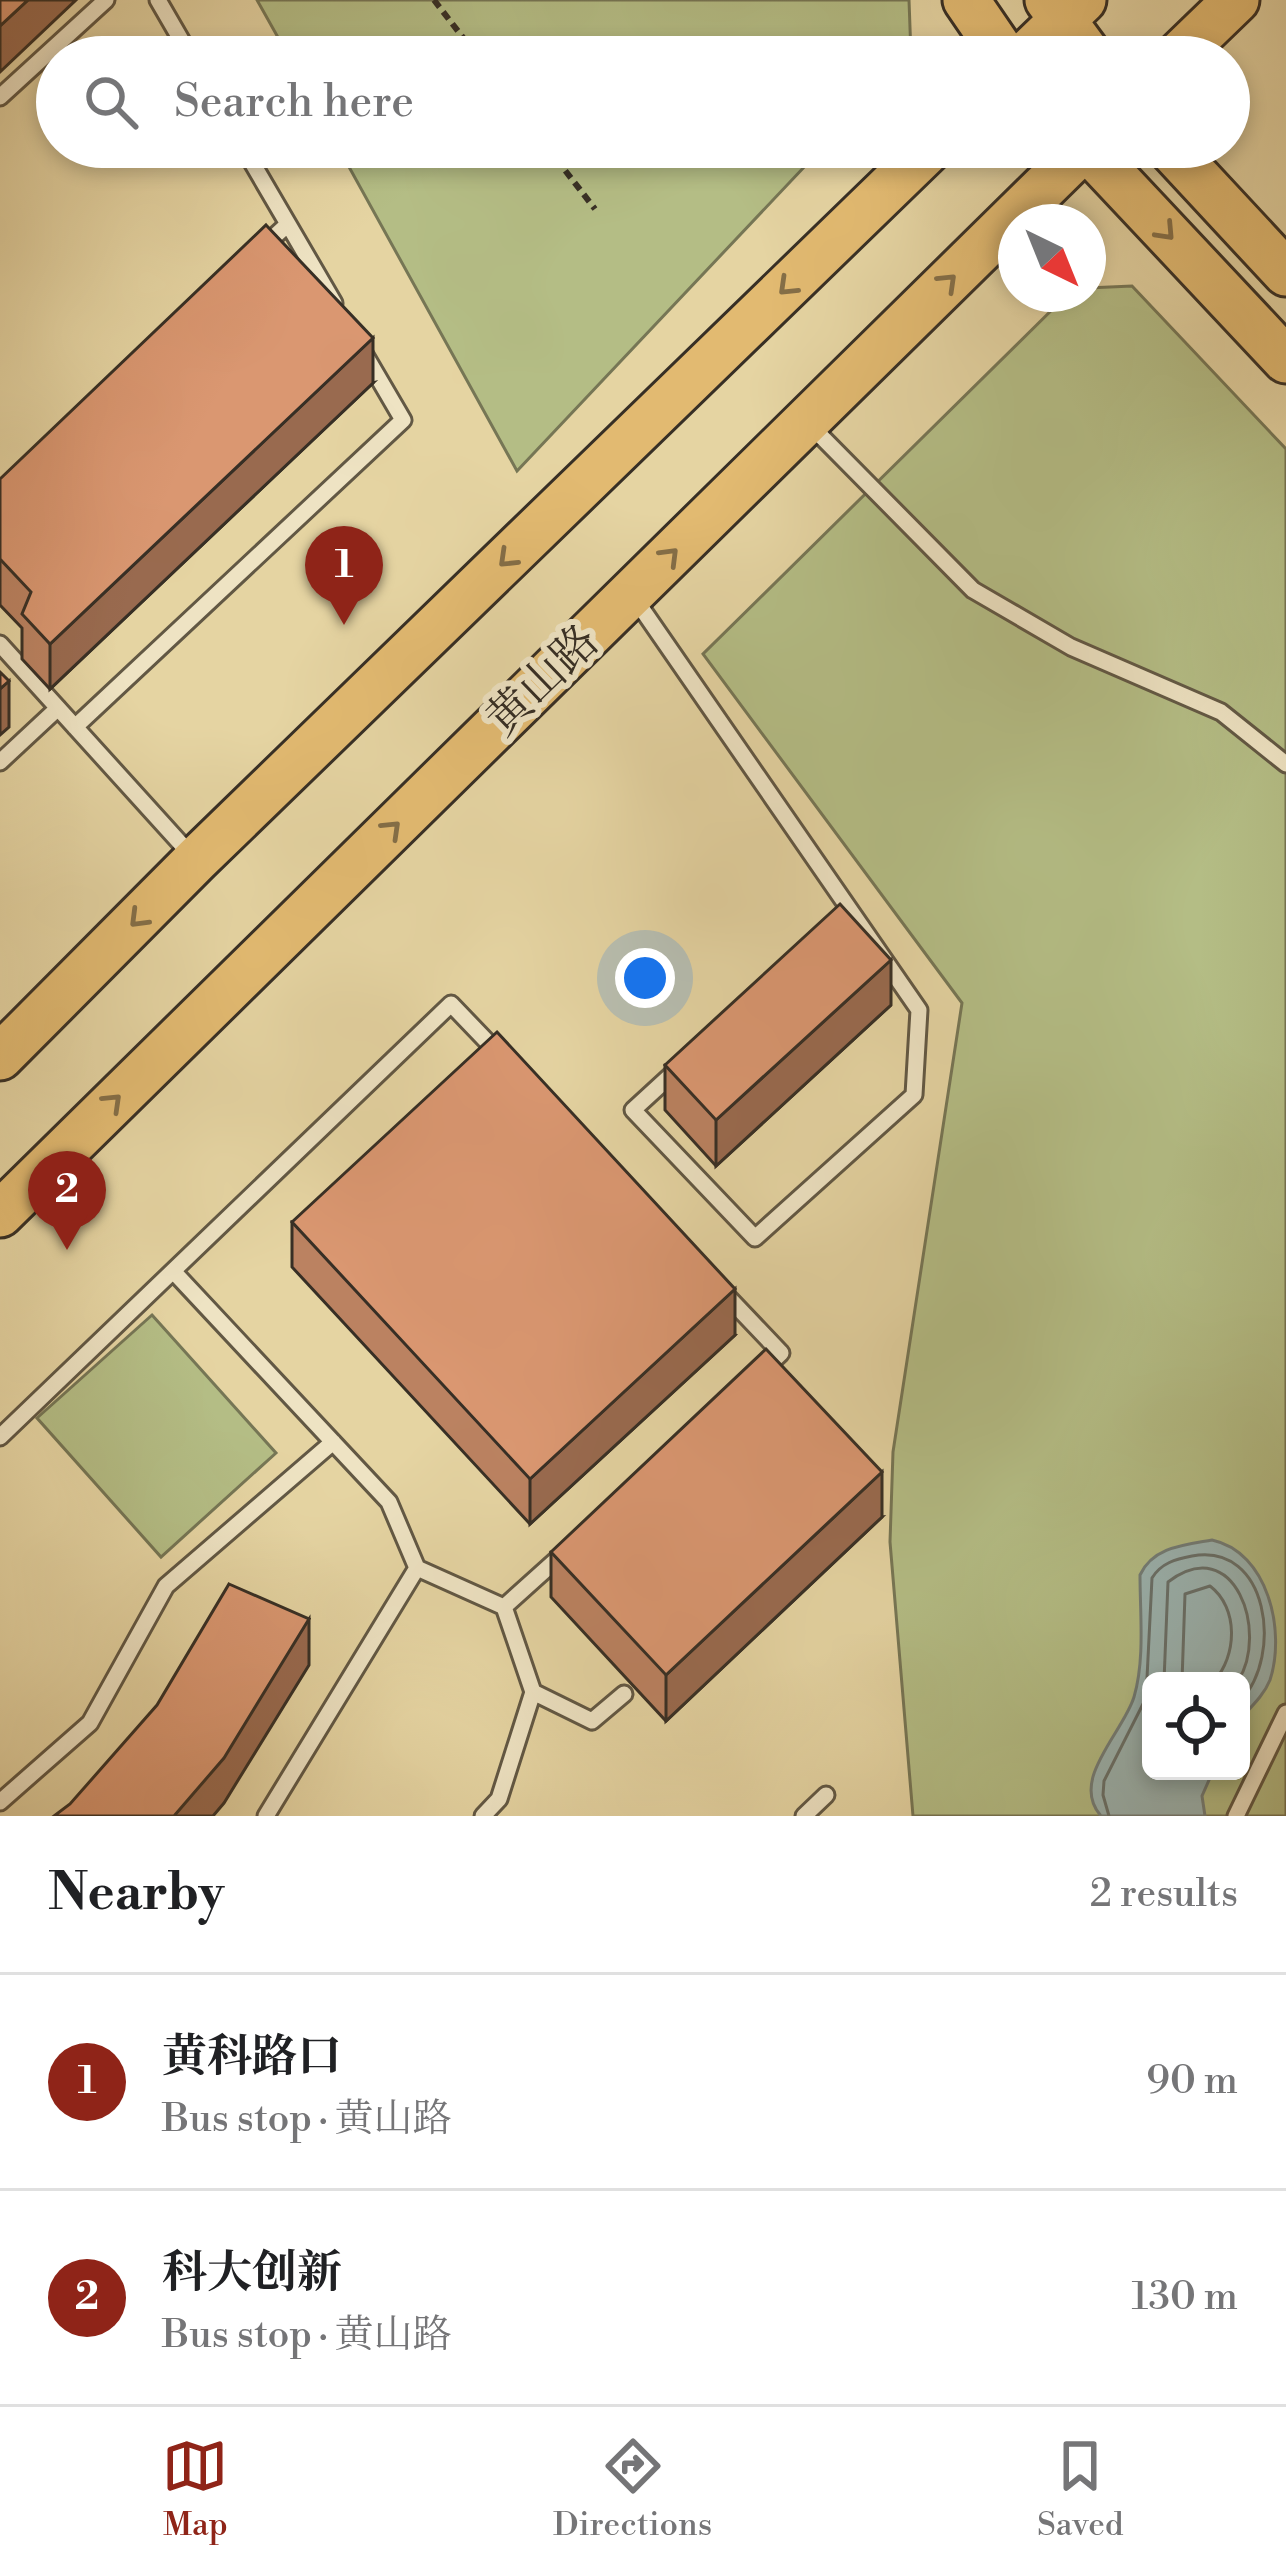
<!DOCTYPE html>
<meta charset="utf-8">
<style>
:root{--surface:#fff;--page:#f2f2f2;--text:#202124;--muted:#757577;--line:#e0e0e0;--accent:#8f2418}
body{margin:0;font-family:"Libre Bodoni","Noto Serif SC",serif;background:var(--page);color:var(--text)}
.controls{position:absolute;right:36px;bottom:36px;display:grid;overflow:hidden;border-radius:18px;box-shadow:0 6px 18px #0003}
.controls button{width:108px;height:108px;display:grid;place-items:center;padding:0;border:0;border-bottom:3px solid var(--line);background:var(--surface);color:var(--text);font:60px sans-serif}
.compass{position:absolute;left:998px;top:204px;width:108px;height:108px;border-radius:50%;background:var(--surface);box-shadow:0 6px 18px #0003;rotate:137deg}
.you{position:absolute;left:645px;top:978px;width:42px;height:42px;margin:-30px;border:9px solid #fff;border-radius:50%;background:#1a73e8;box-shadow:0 0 0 18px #1a73e833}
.badge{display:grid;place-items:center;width:78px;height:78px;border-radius:50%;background:var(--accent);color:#fff;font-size:39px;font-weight:700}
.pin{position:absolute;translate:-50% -99px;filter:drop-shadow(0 3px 6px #0008)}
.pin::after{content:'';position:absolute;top:63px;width:42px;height:36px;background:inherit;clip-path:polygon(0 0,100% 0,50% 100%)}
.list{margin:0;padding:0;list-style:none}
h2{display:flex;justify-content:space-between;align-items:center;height:156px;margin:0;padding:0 48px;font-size:51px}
h2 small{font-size:39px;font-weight:400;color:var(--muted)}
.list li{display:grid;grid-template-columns:78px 1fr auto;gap:36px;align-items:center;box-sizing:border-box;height:216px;padding:0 48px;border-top:3px solid var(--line)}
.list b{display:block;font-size:45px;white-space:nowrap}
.list p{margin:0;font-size:39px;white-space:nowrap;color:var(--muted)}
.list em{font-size:39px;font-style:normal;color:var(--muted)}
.icon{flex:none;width:66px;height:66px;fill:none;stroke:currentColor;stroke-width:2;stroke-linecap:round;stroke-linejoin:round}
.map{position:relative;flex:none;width:1286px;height:1816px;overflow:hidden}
.search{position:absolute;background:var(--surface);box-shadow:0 6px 18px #0003;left:36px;right:36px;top:36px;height:132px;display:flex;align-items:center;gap:30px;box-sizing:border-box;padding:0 42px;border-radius:66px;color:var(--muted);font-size:45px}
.sheet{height:588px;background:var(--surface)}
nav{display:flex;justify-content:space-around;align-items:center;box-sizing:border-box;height:168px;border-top:3px solid var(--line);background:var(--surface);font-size:33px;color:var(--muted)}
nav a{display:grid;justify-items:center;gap:6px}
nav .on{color:var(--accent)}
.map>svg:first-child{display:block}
.green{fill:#b4bd85;stroke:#767655;stroke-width:3;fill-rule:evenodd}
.water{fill:#9cb5b2;stroke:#747f7a;stroke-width:3}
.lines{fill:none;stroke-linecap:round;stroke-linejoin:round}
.shore{stroke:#6a726c;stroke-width:3}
.lane-casing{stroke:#625844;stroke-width:21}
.primary-casing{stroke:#372f25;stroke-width:51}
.path{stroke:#372f25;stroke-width:6;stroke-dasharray:9 6;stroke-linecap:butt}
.lane{stroke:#eee3c3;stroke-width:15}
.primary{stroke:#e2ba71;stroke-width:45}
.wall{fill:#bb8261;stroke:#372f25;stroke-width:3}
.shaded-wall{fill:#996a4f;stroke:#372f25;stroke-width:3}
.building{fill:#da9771;stroke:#372f25;stroke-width:3}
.oneway{stroke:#846e47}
.labels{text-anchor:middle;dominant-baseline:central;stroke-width:12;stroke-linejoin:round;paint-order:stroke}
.street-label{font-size:45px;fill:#372f25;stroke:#eee3c3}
</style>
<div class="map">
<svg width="1286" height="1816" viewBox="0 0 1286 1816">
<rect width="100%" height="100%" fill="#e5d4a2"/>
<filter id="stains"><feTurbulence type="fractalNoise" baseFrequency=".00167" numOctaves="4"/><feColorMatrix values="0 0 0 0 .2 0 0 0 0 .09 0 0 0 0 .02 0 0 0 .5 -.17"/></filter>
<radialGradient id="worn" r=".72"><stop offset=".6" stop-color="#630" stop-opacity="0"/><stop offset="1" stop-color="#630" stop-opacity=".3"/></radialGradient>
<!-- green -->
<path class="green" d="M257,0h652l2,55 -622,2z
M338,147h485l-306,324z
M1132,286l154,163v1367h-373l-23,-274 3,-90 69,-449 -259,-349 365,-360h20v-6zM1151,1681h90v90h-90z
M152,1315l124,138 -115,104 -124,-139z"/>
<!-- water -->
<path class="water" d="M1212,1540c56,12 74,91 58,140 -6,15 -18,26 -29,38v-37h-90v90h62l-11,25 3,20h-104c-32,-36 22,-83 33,-119 11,-37 6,-83 6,-122 13,-28 44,-30 72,-35z"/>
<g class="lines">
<!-- shore -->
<path class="shore" d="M1164,1681l4,-99c67,-51 101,51 70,99
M1182,1681l3,-87 25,-8c29,22 27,70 4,95
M1109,1816l-6,-21 1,-14 42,-83 6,-120c9,-15 24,-19 40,-22 77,-14 91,100 49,144"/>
<!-- lane casing -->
<g class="lane-casing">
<path id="lane" d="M158,0l33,57
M0,97l106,-97
M243,147l45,77 -25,23
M288,224l46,79
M811,426l162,164 98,57 150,65 65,52
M633,596l286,414 -5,85 -159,143 -122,-128 48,-44
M0,644l191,211
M75,727l328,-307 -38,-65
M0,762l58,-54
M173,1271l216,231 28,66 87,39 29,85 -34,107 -16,17
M724,1293l57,60 -18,17
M0,1437l451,-433 47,49
M504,1607l60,-54
M533,1692l59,29 32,-27
M0,1802l90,-79 76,-137 167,-144
M266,1816l151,-248
M804,1816l22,-21
M1236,1816l50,-103"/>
</g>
<!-- primary casing -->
<g class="primary-casing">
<path id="primary" d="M966,0l39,57
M1048,0l42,57
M1024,57l59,-57
M1177,57l59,-57
M1086,147l200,213
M1169,147l117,126
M0,1057l196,-197 735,-713
M0,1214l1085,-1067"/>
</g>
<!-- path -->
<path class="path" d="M434,0l44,57
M547,147l48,62"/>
<!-- lane -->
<use href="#lane" class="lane"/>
<!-- primary -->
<use href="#primary" class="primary"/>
</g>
<!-- wall -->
<path class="wall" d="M373,383l-323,306 -28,-30v-31l-22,-23v-126z
M891,1005l-175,161 -51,-56v-45z
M292,1222l443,113 -205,189 -238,-257z
M882,1517l-216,204 -115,-124v-45z"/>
<!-- shaded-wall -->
<path class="shaded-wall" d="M28,0h48l-76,72v-46z
M373,338v45l-323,306v-45z
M9,681v46l-9,8v-46z
M891,960v45l-175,161v-46z
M735,1289v46l-205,189v-45z
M882,1472v45l-216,204v-46z
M309,1619v46l-85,138 -11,13h-39z"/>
<!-- building -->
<path class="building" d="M0,0h28l-28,26z
M266,225l107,113 -323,306 -28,-30 9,-22 -31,-33v-80z
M0,672l9,9 -9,8z
M840,904l51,56 -175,160 -51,-55z
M497,1032l238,257 -205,190 -238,-257z
M766,1349l116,123 -216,203 -115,-123z
M229,1584l80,35 -85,139 -50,58h-120l16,-12 87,-99z"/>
<!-- one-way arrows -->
<defs><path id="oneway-chevron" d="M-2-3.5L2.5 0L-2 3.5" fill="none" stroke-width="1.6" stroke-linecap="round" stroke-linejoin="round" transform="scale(3)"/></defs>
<g class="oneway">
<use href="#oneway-chevron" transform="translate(1166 232) rotate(47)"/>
<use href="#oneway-chevron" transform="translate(948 282) rotate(-44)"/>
<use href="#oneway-chevron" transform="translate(787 287) rotate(136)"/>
<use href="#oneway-chevron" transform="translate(670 556) rotate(-45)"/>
<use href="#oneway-chevron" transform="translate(507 559) rotate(136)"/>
<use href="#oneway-chevron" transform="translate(392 829) rotate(-44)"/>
<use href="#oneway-chevron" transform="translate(138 919) rotate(135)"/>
<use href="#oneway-chevron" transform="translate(113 1102) rotate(-44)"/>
</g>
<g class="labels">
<!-- street labels -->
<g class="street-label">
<text transform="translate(543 681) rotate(-44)">黄山路</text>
</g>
</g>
<rect width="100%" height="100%" filter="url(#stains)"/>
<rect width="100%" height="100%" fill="url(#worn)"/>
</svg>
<div class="controls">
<button><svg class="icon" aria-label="locate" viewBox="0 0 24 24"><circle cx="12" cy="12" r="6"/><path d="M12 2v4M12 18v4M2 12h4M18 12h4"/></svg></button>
</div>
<svg class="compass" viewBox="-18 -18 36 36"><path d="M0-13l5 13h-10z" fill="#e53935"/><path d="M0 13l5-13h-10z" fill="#757577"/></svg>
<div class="you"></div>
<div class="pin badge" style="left:344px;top:625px">1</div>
<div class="pin badge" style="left:67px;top:1250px">2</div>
<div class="search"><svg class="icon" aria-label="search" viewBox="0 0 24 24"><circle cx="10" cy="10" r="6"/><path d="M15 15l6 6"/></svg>Search here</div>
</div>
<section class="sheet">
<h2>Nearby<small>2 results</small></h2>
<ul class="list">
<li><span class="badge">1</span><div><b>黄科路口</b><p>Bus stop · 黄山路</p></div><em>90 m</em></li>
<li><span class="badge">2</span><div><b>科大创新</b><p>Bus stop · 黄山路</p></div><em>130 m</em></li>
</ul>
</section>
<nav>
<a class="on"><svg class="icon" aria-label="map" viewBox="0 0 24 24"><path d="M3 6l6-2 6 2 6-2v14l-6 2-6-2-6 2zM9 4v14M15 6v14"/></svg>Map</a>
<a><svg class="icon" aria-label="directions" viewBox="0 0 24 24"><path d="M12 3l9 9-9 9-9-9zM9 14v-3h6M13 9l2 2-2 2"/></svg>Directions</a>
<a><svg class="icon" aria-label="saved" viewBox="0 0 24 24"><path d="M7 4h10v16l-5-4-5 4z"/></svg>Saved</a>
</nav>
